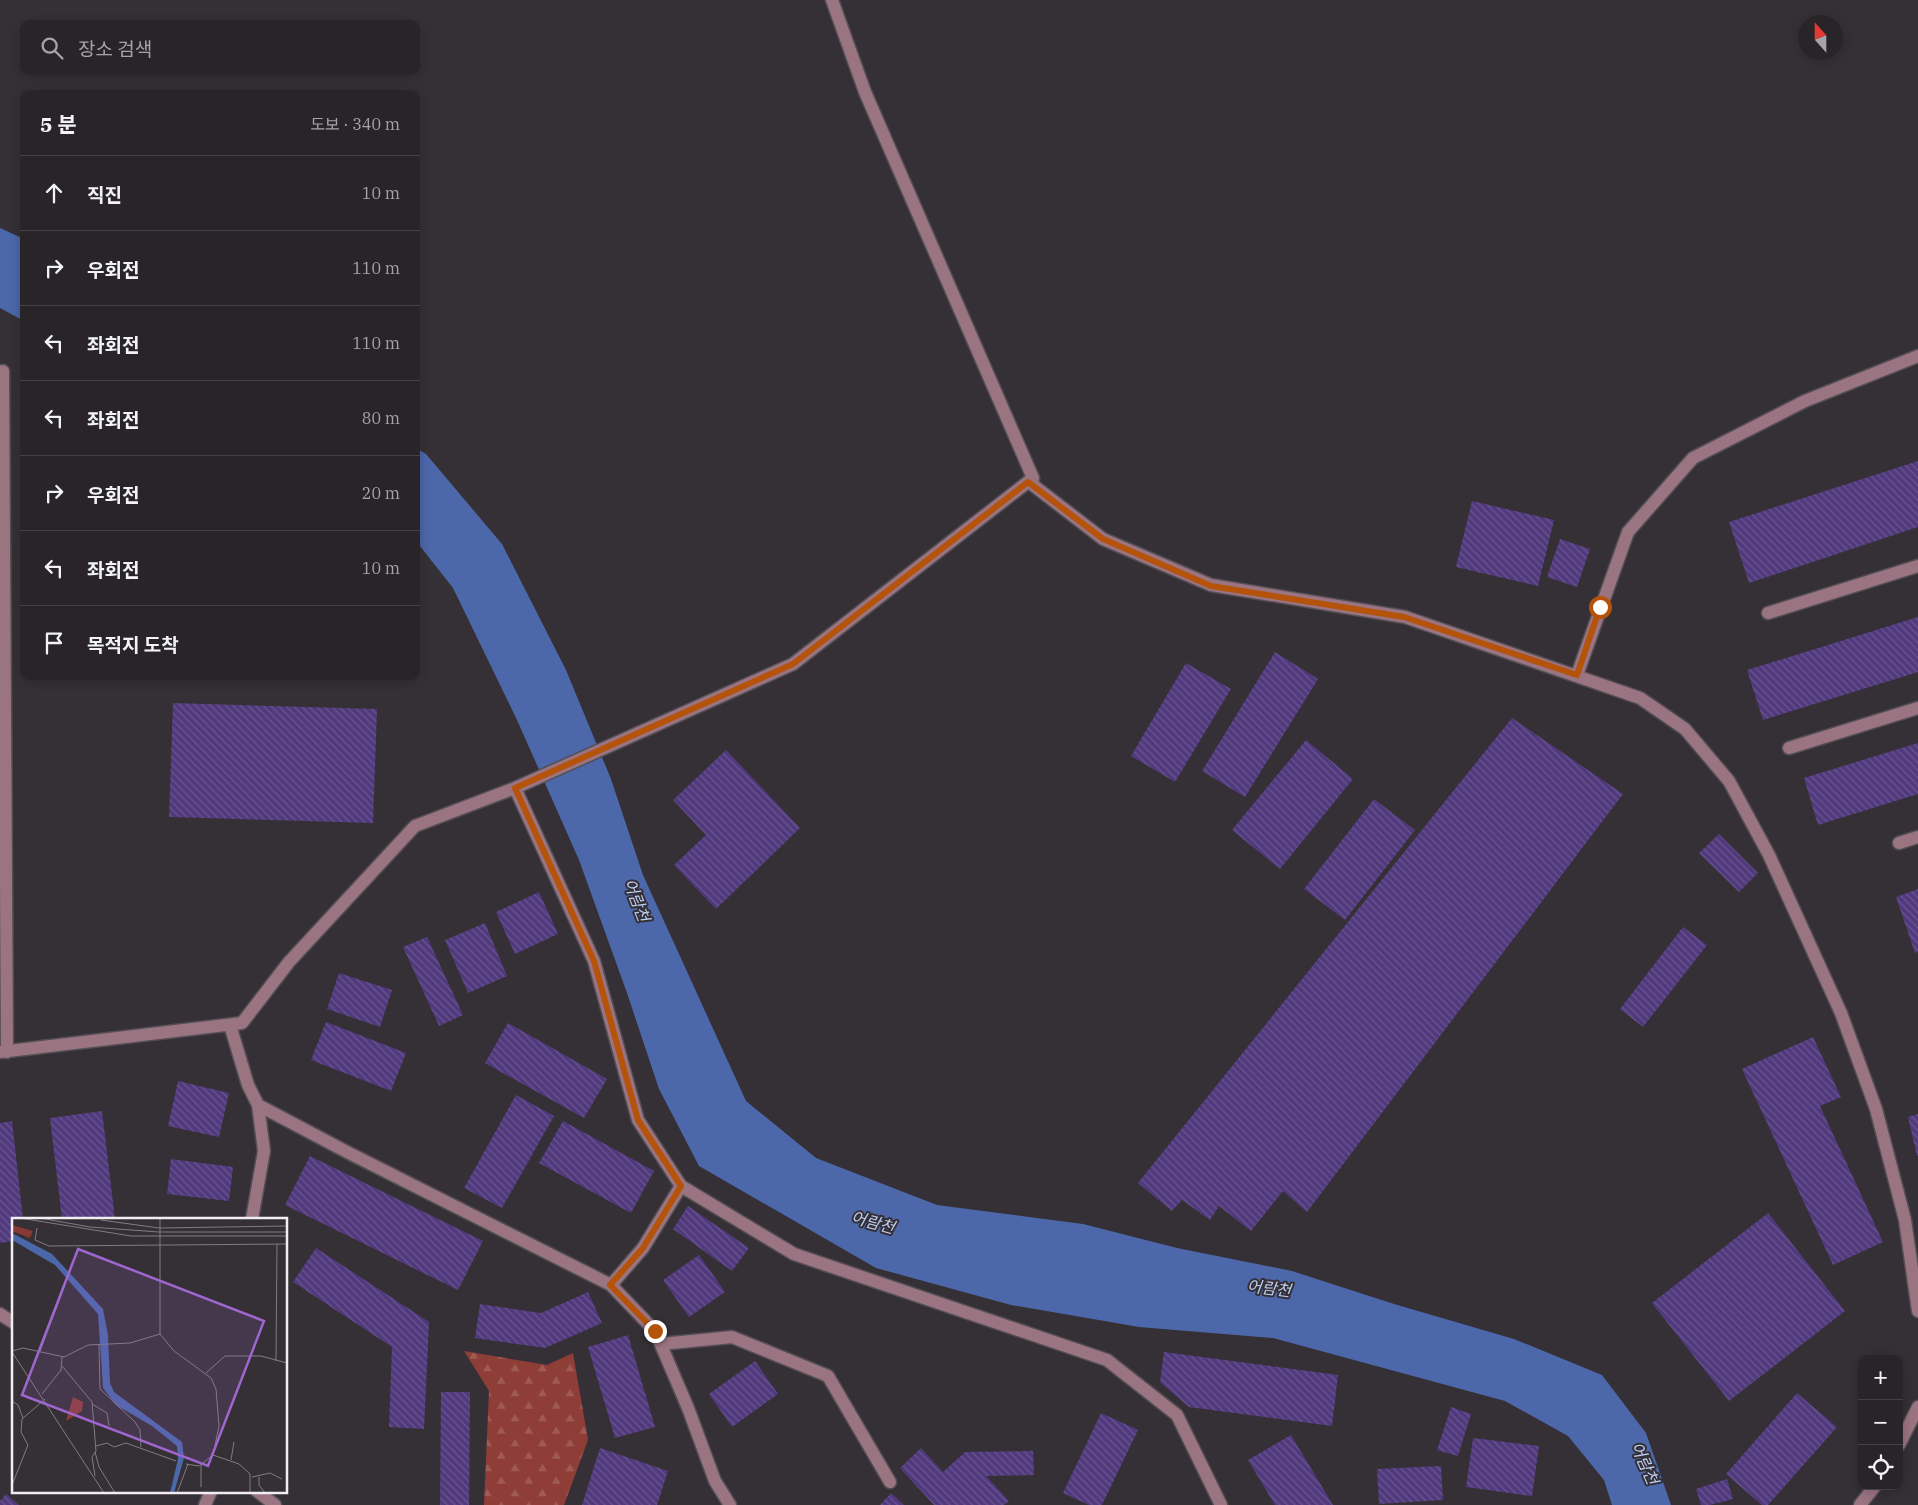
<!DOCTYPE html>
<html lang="ko">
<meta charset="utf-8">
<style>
:root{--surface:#282428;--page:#343034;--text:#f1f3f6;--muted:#a5a4a8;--line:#444145}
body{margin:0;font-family:"IBM Plex Serif","Noto Sans KR",serif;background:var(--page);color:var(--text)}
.controls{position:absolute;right:15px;bottom:15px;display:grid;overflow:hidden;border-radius:10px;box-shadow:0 2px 12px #0003}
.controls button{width:45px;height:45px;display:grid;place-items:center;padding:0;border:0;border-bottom:1px solid var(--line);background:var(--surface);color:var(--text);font:25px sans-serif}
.compass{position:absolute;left:1798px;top:15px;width:45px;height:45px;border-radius:50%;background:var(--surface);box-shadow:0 2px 12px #0003;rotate:339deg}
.stop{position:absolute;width:15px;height:15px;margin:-11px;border:4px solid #b45309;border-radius:50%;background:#fff}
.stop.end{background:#b45309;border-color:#fff;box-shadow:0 1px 5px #0008}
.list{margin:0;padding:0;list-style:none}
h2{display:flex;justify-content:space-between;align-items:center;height:65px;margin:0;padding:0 20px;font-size:21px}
h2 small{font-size:16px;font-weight:400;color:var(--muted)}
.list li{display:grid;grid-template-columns:32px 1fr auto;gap:15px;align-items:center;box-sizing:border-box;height:75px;padding:0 20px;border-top:1px solid var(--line)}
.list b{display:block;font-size:19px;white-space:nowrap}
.list em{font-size:16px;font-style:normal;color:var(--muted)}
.icon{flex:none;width:28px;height:28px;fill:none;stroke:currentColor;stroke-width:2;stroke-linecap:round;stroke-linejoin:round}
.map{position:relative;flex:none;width:1918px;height:1505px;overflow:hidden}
.search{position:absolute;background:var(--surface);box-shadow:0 2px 12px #0003;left:20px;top:20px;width:400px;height:55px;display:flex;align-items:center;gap:12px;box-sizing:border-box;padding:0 18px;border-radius:10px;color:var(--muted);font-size:19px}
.panel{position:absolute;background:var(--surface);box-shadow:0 2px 12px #0003;left:20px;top:90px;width:400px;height:590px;border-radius:10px}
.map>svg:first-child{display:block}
.forest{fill:url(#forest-firs)}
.water{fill:#4c67aa}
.building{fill:url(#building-back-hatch)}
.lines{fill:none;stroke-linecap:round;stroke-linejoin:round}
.minor-casing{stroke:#534e53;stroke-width:15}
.minor{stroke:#9a7481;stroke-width:12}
.route{stroke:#b45309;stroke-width:6}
.labels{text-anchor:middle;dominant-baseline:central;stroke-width:4;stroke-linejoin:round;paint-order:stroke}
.water-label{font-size:16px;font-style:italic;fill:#bdcef4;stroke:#353035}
.inset-road{fill:none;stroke:#807c80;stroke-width:1}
.view{fill:#9e66ce;fill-opacity:0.15;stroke:#9e66ce;stroke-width:2.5}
.inset-edge{fill:none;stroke:#f1edf1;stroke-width:2.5}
</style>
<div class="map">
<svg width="1918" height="1505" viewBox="0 0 1918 1505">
<defs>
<pattern id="forest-firs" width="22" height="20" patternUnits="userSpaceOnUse" patternTransform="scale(1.25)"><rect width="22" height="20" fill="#8f3e37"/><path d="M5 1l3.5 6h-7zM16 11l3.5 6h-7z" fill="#9f5a54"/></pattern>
<pattern id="building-back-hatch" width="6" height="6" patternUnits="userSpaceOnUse" patternTransform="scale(1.25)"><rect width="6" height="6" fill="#50397d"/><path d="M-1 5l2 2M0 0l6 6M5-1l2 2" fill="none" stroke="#6a5690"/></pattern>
</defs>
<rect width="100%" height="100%" fill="#353035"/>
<!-- forest -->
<path class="forest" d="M464,1351l83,14 26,-12 15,87 -24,65h-80l5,-114z"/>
<!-- water -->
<path class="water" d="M0,228l24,11v82l-24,-13z
M416,448l10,6 76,90 64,126 45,109 32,96 103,226 70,57 121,47 146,19 94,24 115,23 102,33 120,35 88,36 44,58 25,72h-59l-8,-25 -36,-44 -63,-35 -232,-63 -134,-11 -128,-22 -135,-37 -177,-102 -40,-77 -32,-96 -48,-133 -62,-140 -64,-132 -37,-47z"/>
<!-- building -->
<path class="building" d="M1918,461v66l-169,56 -20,-61z
M1472,501l82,19 -16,66 -82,-19z
M1560,539l30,10 -13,38 -30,-10z
M1918,617v55l-155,48 -16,-50z
M1275,652l43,27 -73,118 -43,-26z
M1186,663l45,26 -56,93 -44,-26z
M173,703l204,6 -4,114 -204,-6z
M1512,718l111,76 -316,418 -24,-21 -32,40 -32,-25 -9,14 -28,-20 -10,11 -34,-28z
M1306,740l47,39 -73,90 -48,-39z
M1918,743v51l-100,31 -14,-47z
M726,750l74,78 -84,81 -42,-44 32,-30 -33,-35z
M1374,799l41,31 -70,90 -41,-31z
M1719,834l39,39 -19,19 -40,-39z
M1918,889v63l-3,1 -19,-56z
M539,892l19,42 -43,20 -19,-42z
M485,923l22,53 -39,17 -23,-53z
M1683,927l24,18 -64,82 -23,-18z
M427,937l36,78 -24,11 -36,-79z
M339,973l53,17 -12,37 -53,-18z
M326,1022l80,31 -15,38 -80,-31z
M508,1023l99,56 -23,39 -99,-55z
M1813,1037l28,60 -21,9 63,136 -50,23 -91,-196z
M178,1081l51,12 -10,44 -51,-11z
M516,1095l38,21 -52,92 -38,-20z
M102,1111l13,108h-53l-12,-101z
M1918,1114v42h-1l-9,-39z
M12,1121l11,98h-9v22l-14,2v-120z
M563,1121l91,50 -23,42 -92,-50z
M310,1156l173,85 -25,49 -173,-85z
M171,1159l62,8 -4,34 -62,-7z
M688,1206l61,42 -17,23 -59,-42z
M1768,1213l77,98 -116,90 -77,-98z
M316,1248l113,74 -5,107 -35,-2 3,-80 -99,-65z
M699,1255l26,37 -36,25 -26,-37z
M588,1292l14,31 -57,25 -70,-10 5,-34 61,9z
M628,1335l27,92 -40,11 -27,-91z
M1164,1352l174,23 -6,51 -143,-19 -29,-25z
M755,1361l23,33 -46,33 -23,-33z
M441,1392h29l-1,113h-29z
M1797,1393l40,34 -69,78h-6l-36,-31z
M1451,1407l20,7 -13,42 -21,-6z
M1101,1413l37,17 -36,75h-13l-26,-12z
M1291,1435l42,70h-58l-27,-45z
M1473,1438l66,8 -7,50 -66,-9z
M600,1448l68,23 -11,34h-75z
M921,1448l22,24 22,-20 68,-1 1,24 -48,1 23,25 -5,4h-70l-34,-37z
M1441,1466l2,34 -64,4 -2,-35z
M1727,1479l6,20 -23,6h-9l-5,-16z
M891,1493l13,12h-24z
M6,1494l13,11h-19v-4z"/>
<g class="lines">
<!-- minor casing -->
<g class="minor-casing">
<path id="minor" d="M3,371l4,681
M1029,482l74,57 108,46 194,32 235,81 45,31 44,52 40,74 72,158 35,96 29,111 13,91
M1768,613l150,-47
M1577,675l51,-143 65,-74 112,-57 113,-45
M1789,748l129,-40
M515,788l79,173 44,159 43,66 113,68 313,106 70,55 44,90
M1899,843l19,-6
M230,1025l18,60 10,20 6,46 -12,68
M0,1052l242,-29 47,-61 126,-136 100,-38 278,-124 240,-186 -168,-386 -33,-92
M258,1105l89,47 264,133 44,46 33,77 27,73 15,24
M611,1285l32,-37 38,-62
M0,1314l14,9
M661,1344l71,-7 96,39 62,106
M1899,1445l19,-38
M257,1491l18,14
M205,1505l6,-14
M1860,1505l15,-19"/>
</g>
<!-- minor -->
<use href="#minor" class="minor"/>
</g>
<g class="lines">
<!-- route -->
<path class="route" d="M655,1331l-45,-46 33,-37 38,-62 -43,-66 -44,-159 -79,-173 278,-124 235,-182 75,57 108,47 193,31 173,58 23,-68"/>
</g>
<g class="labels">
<!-- water labels -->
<g class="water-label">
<text transform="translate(637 900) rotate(69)">어람천</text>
<text transform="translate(873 1222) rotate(15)">어람천</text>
<text transform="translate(1269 1288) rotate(7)">어람천</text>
<text transform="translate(1645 1463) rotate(66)">어람천</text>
</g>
</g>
<!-- overview -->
<g transform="translate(12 1218)">
<rect width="275" height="275" fill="#353035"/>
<path d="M0,7l21,6 -3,7 -18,-7z" fill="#873933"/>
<path d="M61,179l10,5 -1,9 -16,10z" fill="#8f3e37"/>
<path d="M0,15l40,21 51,55 5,26 2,48 4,9 68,50 2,16 -10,35h-4l8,-34 -1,-13 -25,-20 -36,-21 -13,-17 -5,-74 -43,-49 -43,-25z" fill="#4c67aa"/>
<path class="inset-road" d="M8,0l111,18h156M28,0l50,9 69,5h128M89,2l58,8 128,-2M25,10l-2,12 14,6 238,-2M148,116l14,17 37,27 5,11 3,37 -6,29 -14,11 -13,-2M87,127l1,44 35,33 5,8 1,17M0,133l11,-3 41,9 24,-12 42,-2 30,-9v-116M28,133l25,-66M0,134l92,141M264,143l1,-117M50,148l30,36 4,49 -4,6 3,19M194,155l19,-17h36l26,7M30,176l19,-24 1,-13M0,183l6,4 5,13M80,186l15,9 2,13M84,228l11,-3 7,4 12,-4 50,18M83,234l4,15 16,26M201,237l26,9 11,10v19M219,242l3,-18M189,247v22M240,259l18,-4 12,6M247,259v8l6,8M0,267l16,-40 -7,-13 1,-13 23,-20M165,275l11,-29"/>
<path class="view" d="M66,31l186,72 -56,145 -186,-71z"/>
<rect width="275" height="275" class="inset-edge"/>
</g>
</svg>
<div class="controls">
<button>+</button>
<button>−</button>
<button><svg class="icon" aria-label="locate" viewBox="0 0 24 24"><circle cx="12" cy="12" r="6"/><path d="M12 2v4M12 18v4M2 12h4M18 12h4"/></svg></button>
</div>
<svg class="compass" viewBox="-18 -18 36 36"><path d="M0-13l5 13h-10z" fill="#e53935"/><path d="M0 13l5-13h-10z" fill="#a5a4a8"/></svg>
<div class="stop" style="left:1600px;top:607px"></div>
<div class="stop end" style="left:655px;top:1331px"></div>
<div class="search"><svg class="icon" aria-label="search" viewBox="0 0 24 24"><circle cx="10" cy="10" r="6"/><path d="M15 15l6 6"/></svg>장소 검색</div>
<section class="panel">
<h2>5 분<small>도보 · 340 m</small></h2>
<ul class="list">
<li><svg class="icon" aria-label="ahead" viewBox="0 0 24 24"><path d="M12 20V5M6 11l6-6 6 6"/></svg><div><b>직진</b></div><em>10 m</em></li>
<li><svg class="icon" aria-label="right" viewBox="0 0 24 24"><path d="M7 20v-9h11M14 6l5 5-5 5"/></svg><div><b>우회전</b></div><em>110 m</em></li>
<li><svg class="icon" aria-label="left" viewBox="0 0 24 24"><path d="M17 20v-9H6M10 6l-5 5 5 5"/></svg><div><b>좌회전</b></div><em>110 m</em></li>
<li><svg class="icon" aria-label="left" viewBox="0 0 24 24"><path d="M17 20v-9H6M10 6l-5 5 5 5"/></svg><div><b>좌회전</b></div><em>80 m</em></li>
<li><svg class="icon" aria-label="right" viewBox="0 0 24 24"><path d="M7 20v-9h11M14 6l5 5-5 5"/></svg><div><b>우회전</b></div><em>20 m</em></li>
<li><svg class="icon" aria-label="left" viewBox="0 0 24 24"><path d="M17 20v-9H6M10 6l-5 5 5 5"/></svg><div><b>좌회전</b></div><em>10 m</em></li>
<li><svg class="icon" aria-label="arrive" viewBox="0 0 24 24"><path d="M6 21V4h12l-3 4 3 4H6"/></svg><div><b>목적지 도착</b></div></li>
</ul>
</section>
</div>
